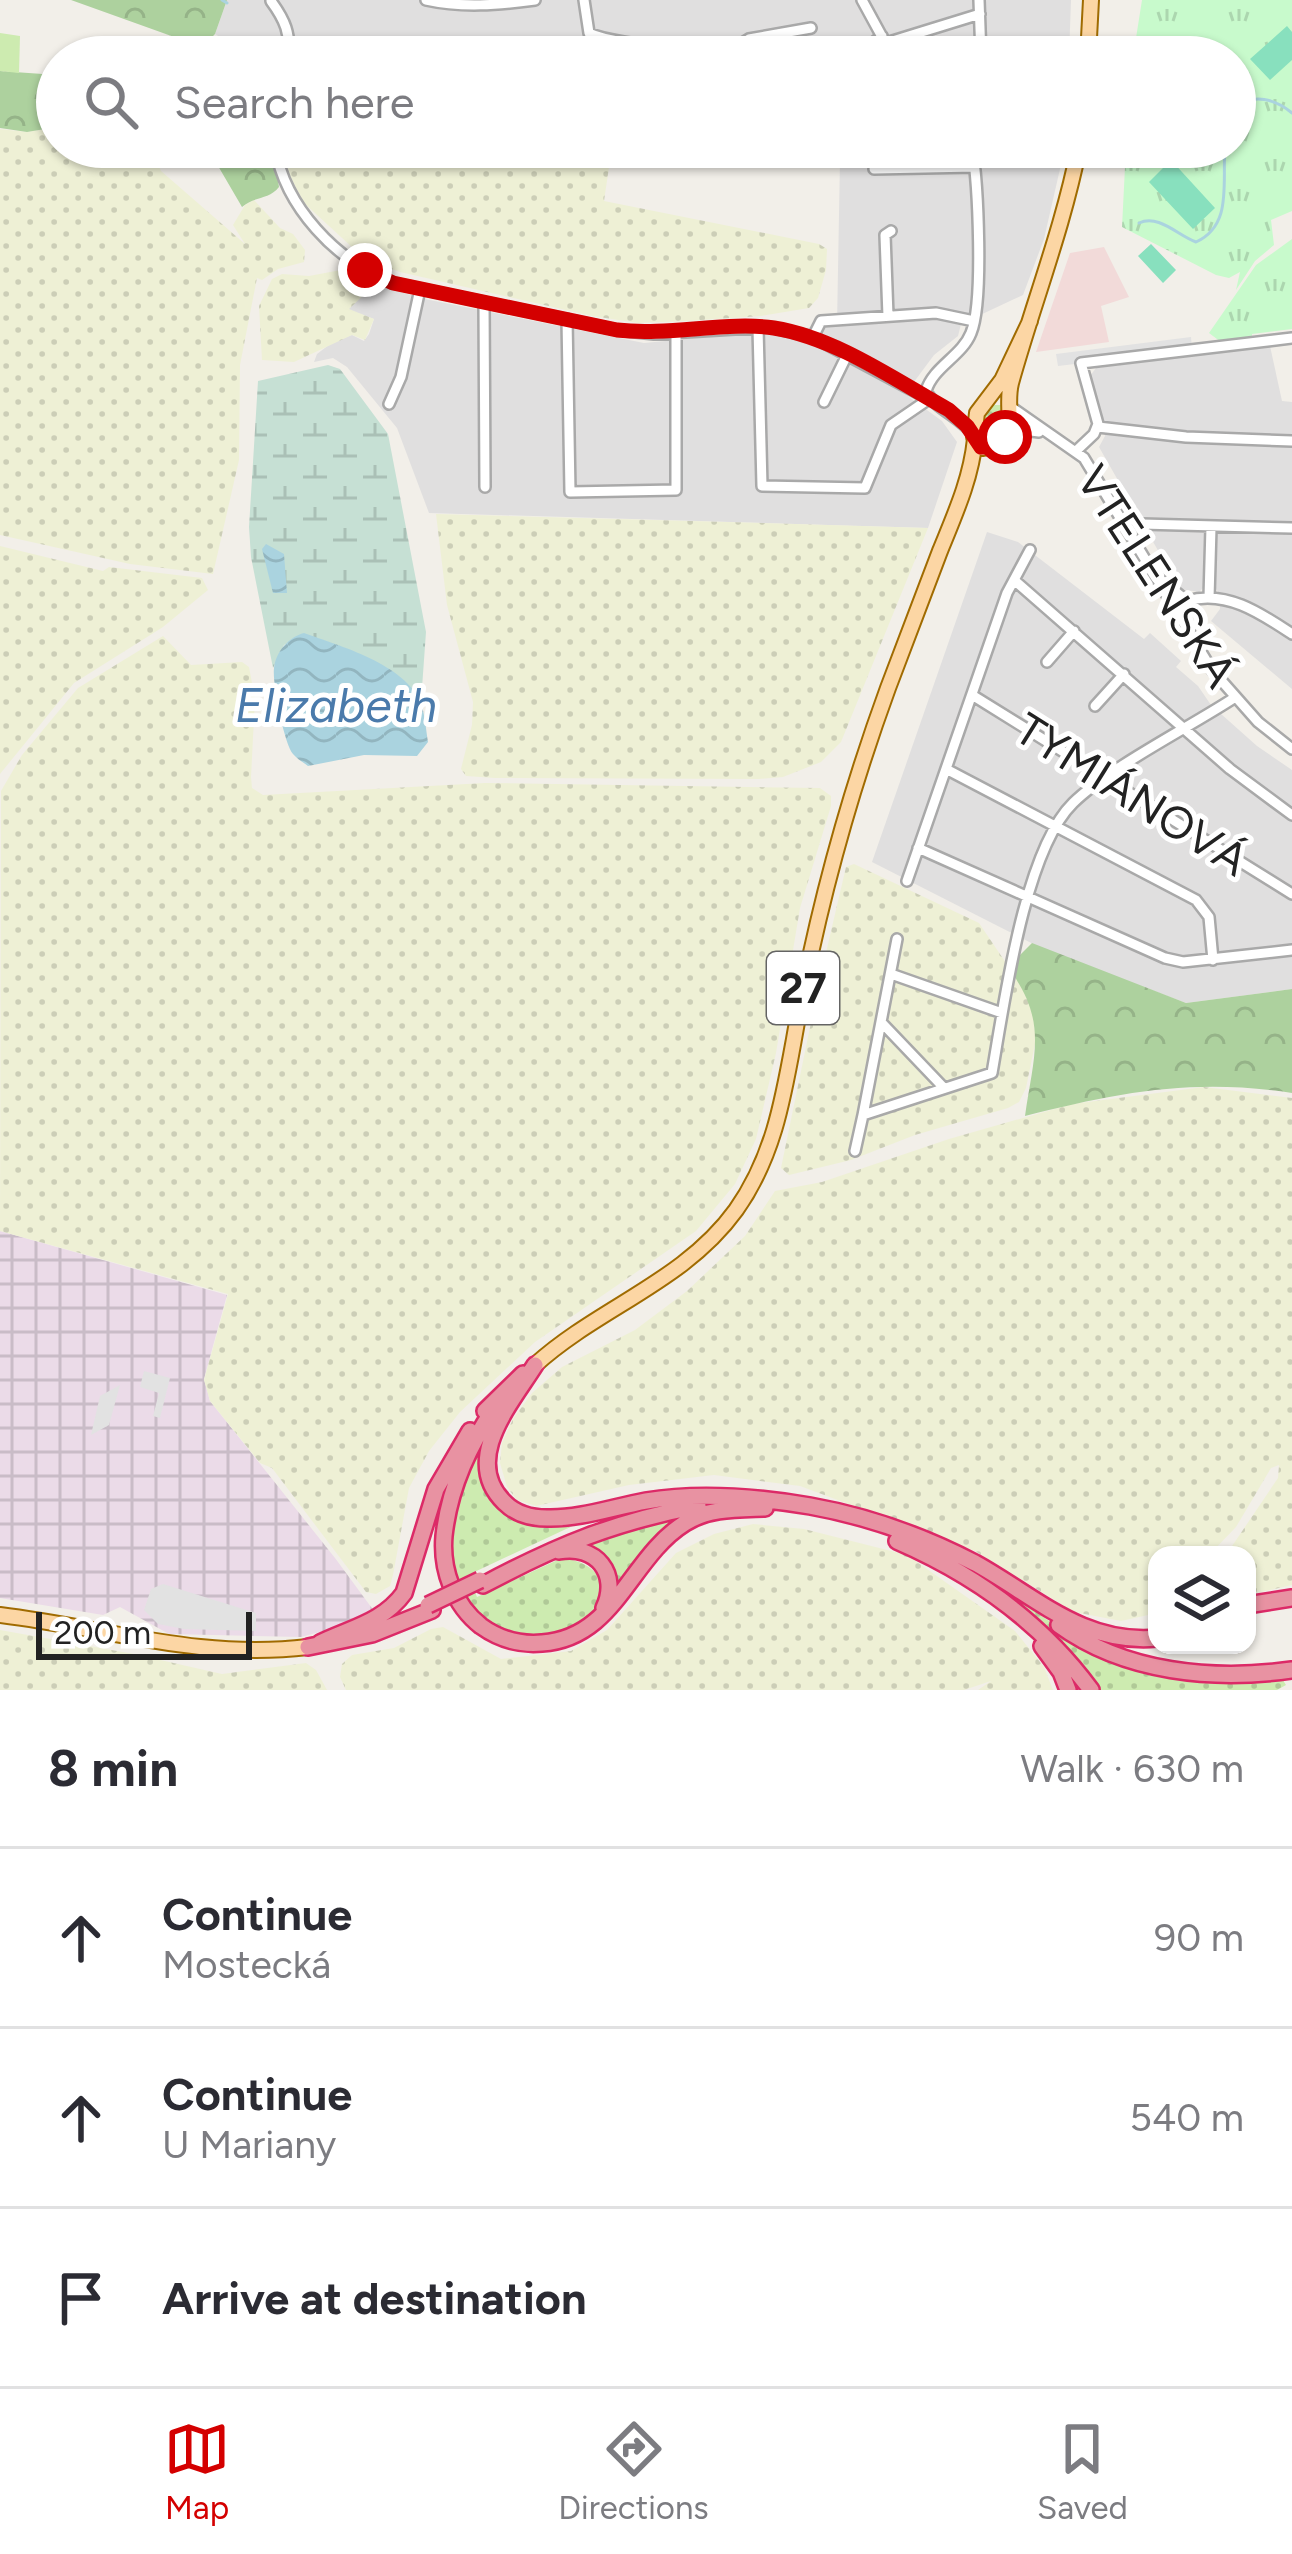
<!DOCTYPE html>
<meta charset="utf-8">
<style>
:root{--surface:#fff;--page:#f2f2f3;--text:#2b2b33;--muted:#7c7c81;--line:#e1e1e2;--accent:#d40000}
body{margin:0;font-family:Figtree,sans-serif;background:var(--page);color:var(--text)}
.controls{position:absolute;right:36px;bottom:36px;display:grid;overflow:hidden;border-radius:24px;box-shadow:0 3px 9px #0004}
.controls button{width:108px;height:108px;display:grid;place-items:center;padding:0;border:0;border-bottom:3px solid var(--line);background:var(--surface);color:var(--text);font:60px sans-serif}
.scale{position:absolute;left:36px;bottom:30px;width:216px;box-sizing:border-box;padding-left:12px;border:6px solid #222;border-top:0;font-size:33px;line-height:42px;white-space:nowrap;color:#222;-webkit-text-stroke:9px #fff;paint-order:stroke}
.stop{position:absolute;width:36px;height:36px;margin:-27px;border:9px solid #d40000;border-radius:50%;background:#fff}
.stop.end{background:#d40000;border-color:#fff;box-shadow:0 3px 12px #0008}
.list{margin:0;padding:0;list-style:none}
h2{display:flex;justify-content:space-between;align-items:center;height:156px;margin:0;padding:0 48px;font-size:51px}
h2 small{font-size:39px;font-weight:400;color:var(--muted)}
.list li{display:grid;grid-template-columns:78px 1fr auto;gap:36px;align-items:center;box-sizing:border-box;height:180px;padding:0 48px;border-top:3px solid var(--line)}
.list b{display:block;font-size:45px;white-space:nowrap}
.list p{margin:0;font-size:39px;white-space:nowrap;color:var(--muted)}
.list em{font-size:39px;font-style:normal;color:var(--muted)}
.icon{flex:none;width:66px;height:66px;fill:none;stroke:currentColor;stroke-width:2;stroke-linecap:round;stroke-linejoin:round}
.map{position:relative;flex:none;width:1292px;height:1690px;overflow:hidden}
.search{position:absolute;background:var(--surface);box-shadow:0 3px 9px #0004;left:36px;right:36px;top:36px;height:132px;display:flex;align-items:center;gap:30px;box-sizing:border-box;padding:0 42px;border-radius:66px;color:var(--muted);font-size:45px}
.sheet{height:696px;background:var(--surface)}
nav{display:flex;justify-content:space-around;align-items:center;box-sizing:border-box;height:168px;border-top:3px solid var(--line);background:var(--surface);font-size:33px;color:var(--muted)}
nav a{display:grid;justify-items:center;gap:6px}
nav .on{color:var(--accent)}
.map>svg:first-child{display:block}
.residential{fill:#e0dfdf}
.commercial{fill:#f2dad9}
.industrial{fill:url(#industrial-grid)}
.farmland{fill:url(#farmland-dots)}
.grass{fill:url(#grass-dots)}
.forest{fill:url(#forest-crowns)}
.wetland{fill:url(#wetland-marsh)}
.park{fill:url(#park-tufts)}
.garden{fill:#cdebb0}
.pitch{fill:#88e0be}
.parking{fill:#e2e2e2}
.water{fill:url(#water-waves)}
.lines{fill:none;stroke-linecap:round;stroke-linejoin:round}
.stream{stroke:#aad3df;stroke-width:3}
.street-casing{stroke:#a9a9a9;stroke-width:14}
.primary-casing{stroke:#a06b00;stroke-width:18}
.highway-casing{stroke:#dc2a67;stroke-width:20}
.street{stroke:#fff;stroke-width:9}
.primary{stroke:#fcd6a4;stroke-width:14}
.highway{stroke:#e892a2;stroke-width:15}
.highway-bridge-casing{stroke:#dc2a67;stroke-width:20;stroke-linecap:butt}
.highway-bridge{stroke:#e892a2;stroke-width:15}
.route{stroke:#d40000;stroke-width:15}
.labels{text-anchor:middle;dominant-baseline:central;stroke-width:10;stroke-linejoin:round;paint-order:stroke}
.shield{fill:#fff;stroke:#646464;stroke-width:3}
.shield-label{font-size:42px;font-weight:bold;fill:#222}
.street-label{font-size:45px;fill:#222;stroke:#fff}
.water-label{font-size:48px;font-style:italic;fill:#4a7aab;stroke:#fff}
</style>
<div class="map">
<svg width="1292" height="1690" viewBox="0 0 1292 1690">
<defs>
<pattern id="industrial-grid" width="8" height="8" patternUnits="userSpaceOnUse" patternTransform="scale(3)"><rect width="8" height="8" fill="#ebdbe8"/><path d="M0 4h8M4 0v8" fill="none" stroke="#c9bcc7"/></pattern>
<pattern id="farmland-dots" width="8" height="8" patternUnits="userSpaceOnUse" patternTransform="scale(3)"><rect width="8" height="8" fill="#eef0d5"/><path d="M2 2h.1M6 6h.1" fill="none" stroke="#ccceb7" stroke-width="1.8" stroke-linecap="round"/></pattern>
<pattern id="grass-dots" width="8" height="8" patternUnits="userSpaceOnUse" patternTransform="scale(3)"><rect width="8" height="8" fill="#cdebb0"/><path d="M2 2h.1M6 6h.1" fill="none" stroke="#b0c997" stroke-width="1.8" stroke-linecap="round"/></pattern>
<pattern id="forest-crowns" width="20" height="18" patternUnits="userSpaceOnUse" patternTransform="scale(3)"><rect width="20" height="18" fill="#add19e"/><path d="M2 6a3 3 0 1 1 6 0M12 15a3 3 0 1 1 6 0" fill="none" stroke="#95b388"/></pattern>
<pattern id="wetland-marsh" width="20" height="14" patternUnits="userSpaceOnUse" patternTransform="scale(3)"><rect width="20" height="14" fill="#c6e0d4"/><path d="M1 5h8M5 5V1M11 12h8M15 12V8" fill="none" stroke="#aac0b6"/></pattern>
<pattern id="park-tufts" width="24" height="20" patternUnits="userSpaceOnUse" patternTransform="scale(3)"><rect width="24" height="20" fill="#c8facc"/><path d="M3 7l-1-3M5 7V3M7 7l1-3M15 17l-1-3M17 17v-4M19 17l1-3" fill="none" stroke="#acd6af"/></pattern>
<pattern id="water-waves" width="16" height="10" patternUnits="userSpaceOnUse" patternTransform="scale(3)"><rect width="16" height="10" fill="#aad3df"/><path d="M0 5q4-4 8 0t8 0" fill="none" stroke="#92b5bf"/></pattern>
</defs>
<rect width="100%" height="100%" fill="#f2efe9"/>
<!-- residential -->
<path class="residential" d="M227,0h844l-2,57h-818l-36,-23z
M732,147h333l-21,92 -21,56 -62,29 -3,12 -24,19 -29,39 37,27 15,21 -29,86 -499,-15 -32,-85 -50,-61 -14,-9 -19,4 3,-8 17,-13 18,-6 12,6 5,-7 5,-15 -26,-9 16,-27 -16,-13 1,-4 32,20 39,12 224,45 193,-18 3,-165z
M1270,346l12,55 10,1v287l-81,-68 9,-12v-15l-5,-6 -10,-2 -6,6 -19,-3 -81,-142 6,-11 -1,-14 -14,-46 6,-8z
M987,532l31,10 126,97 6,-6 31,28 -5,6 22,19 13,19 46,41 35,24v219l-106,14 -141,-53 -173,-88z"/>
<!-- commercial -->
<path class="commercial" d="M1104,247l25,50 -28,9 8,36 -73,10 34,-99z"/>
<!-- industrial -->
<path class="industrial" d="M0,1231l227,64 -23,84 6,22 125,157 39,53 -2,7 -71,19 -132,-3 -49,-27 -17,8 -103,-17z"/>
<!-- farmland -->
<path class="farmland" d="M57,127v20h93l11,24 84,73 -12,-19 12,-20 9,-5 26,28 13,6 12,16 -1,12 -26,7 -16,11 -5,-2 -17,87 -1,95 -26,114 -83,-10 -130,-29v-406l27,3z
M283,147h329l-8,54 215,43 8,5 -1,21 -8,28 -9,10 -48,8 -75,5 -48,2 -46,-7 -192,-44 -34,-12 -62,-57 -15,-29z
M346,269l24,20 -21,20 25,10 -9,21 -13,-5 -58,27 -32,-2 -3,-54 13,-27 10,-5 27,2z
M436,514l291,8 201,6 -87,214 -20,20 -38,15 -24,2 -264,-1 -29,-2 -5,-7 11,-44 1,-23 -26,-97z
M0,546l103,25 6,-4 93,11 6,12 -45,37 -89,56 -74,91z
M163,636l28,29 51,-3 7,5 6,32 -4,78 1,11 11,7 222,-12 335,5 11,8v10l-31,102 -24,145 -20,86 -21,45 -39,47 -161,111 -75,70 -31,39 -20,37 -16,87 -3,11 -14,8 -10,-2 -94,-124 -12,-5 -50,-62 -6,-21 24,-86 -228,-63 1,-440 21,-36 56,-67z
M854,864l125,59 52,77 5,39 -10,49 -7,14 -11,6 -93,27 -64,25 -62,15 -8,-7 40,-194 25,-107z
M1204,1087l88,11v487l-45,10v-40h-21l52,-77 1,-13 -8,3 -35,59 -27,28h-52v58l-36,8 -47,-9 -99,-61 -175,-65 -86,-11 -85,10 -93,21 -19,-6 -10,-13 -7,-24 2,-20 11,-24 19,-26 30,-26 73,-37 52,-39 58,-55 30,-45 47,-9 127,-43 123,-35z
M753,1524l51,5 103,26 108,76 29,36 9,23h-75l13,-9 -27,9h-618l-6,-13 2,-13 10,-9 42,-7 37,-19 12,-2 58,32 70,-8 36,-21 69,-77 38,-19z
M0,1630l134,24 88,20 84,-11 10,7 11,20h-327z"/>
<!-- grass -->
<path class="grass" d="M991,405h10l4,20 -16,17 -6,-2c-9,-15 -1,-22 8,-35z
M479,1448c2,66 40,88 102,74l-113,53 9,22 85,-39c50,6 55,50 10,70 -55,25 -116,-12 -120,-73 -1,-37 14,-74 27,-107z
M692,1514l-79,84 -26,-57z
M935,1552l70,39 98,67 30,11 36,9 114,2 3,5 -9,5h-176l-37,-45 -27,-24z"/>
<!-- forest -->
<path class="forest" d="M71,0h156l-12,34 -13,13z
M0,71l57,4v52l-30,5 -27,-4z
M207,147h66l6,40c-10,13 -25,9 -37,20z
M1032,943l154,60 106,-14v104c-98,-15 -172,-1 -267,23 8,-58 23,-92 -13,-143l1,-11z"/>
<!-- wetland -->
<path class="wetland" d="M328,365l12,4 48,65 38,198 -5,70c-26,-38 -74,-54 -117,-68l-20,11 -11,23 -22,-111 -2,-30 9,-146z"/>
<!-- park -->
<path class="park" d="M1142,0h150v211l-21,9 3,25 -19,16 -19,29 4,-18 -11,6 -13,-3 -94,-48 4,-80h109v-90h-102z
M883,147h85l4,17 -89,3z
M1292,239v90l-40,5v8h-31l-12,-9 47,-68z"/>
<!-- garden -->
<path class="garden" d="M0,33l20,3 -1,37 -19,-2z"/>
<!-- pitch -->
<path class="pitch" d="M1287,26l5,6v28l-22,20 -20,-21z
M1171,160l44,48 -22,21 -44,-47z
M1151,244l25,26 -13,13 -25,-27z"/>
<!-- parking -->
<path class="parking" d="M1191,337l1,13 -134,16 -2,-12z
M144,1371l26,7 -10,40 -7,-2 6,-23 -19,-6z
M120,1385l-11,40 -18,10 9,-39z
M163,1584l93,29v18l-72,-2 -26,-5 -14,-14 7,-21z"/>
<!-- water -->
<path class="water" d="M266,544l18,10 3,39h-14l-11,-44z
M304,633c36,13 101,31 117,70 4,12 5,27 7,39l-11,14 -53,-1 -56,11c-5,-4 -11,-7 -15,-12 -9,-11 -21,-72 -19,-86 2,-17 15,-31 30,-35z"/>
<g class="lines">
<!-- stream -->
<path class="stream" d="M222,0l5,3
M441,57l36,-12 84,6 13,6
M1235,107c19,-14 40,-8 57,6
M1139,223c20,-9 38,12 57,19 37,-17 26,-59 29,-95"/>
<!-- street casing -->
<g class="street-casing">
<path id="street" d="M426,0c36,8 72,5 109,0
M584,0l5,33c25,12 57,6 79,24
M862,0l31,57
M979,0l2,57
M271,1c14,19 20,33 17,56
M749,39l15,18
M886,43l94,-29
M720,57l29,-18 62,-11
M869,57l5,-15 8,-6
M275,147c10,60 61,114 118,136l224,47 37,4 115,-7 44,10 8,-16 115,-8 38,8
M972,147c6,36 12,155 -1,186 -9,23 -38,34 -45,58 8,17 34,26 47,43
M874,169l101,-2
M484,302l1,185
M888,316l-3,-81 6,-4
M567,319l3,173 106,-2v-158
M758,328l4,158 103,2 26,-63 38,-26 -116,-62
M824,402l23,-47
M389,404l12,-27 19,-88
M1011,407l73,51 128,212 46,52 34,27
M1098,427l88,10 106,4
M1004,439l19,-9 16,2
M1076,451l18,-17 4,-10 -17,-61 211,-25
M1142,524l150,4
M1014,580l216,189 62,46
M1161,580l26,21c39,-12 75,13 105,33
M1209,598l2,-71
M1047,662l27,-31
M972,695l320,199
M1095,706l29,-32
M946,769l250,131 13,17 4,43
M918,848l247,110 18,4 109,-12
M907,881l100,-288 23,-43
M891,974l111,39
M881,1022l63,66
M863,1115l34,-176
M855,1151l8,-36 129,-42c12,-68 32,-222 81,-270 37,-36 115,-75 161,-105"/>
</g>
<!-- primary casing -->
<g class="primary-casing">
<path id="primary" d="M1088,57l3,-57
M1030,321l-28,59 -25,33 -3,24 9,11 15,-3c19,-21 7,-38 13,-62 22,-79 52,-155 68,-236
M535,1365c64,-58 149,-83 201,-155 37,-52 47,-110 58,-171 21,-120 52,-236 94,-351 17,-46 35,-91 52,-137 15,-37 31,-72 35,-112
M0,1615c107,13 199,45 308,32"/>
</g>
<!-- highway casing -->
<g class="highway-casing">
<path id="highway" d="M535,1365c-23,37 -75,95 -30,138 11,11 27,15 42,15 33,1 66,-11 99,-17 54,-9 111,-4 164,5 56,10 115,31 165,57 60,33 108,82 182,75
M494,1409c-26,38 -45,81 -50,127 -3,34 10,69 37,90 18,13 39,19 61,17 74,-5 87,-85 143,-120 23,-15 53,-14 80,-15
M485,1411l38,-37
M897,1541c76,33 145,82 194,149
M559,1551c37,-7 61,23 45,57
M483,1585c75,-40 131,-63 215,-79
M1247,1605l45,-7
M1059,1625c66,48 155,56 233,45
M320,1643c31,-15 63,-21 84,-50l32,-104 34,-58
M1042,1646l19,26 7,18
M308,1647l64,-13 60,-24"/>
</g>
<!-- street -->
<use href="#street" class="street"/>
<!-- primary -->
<use href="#primary" class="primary"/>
<!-- highway -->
<use href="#highway" class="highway"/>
<!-- highway-bridge casing -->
<g class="highway-bridge-casing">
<path id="highway-bridge" d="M428,1605l52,-25"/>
</g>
<!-- highway-bridge -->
<use href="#highway-bridge" class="highway-bridge"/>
</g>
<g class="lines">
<!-- route -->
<path class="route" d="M365,270l28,13 224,47c52,6 111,-9 157,-2 62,10 121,52 175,82l18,16 14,21h13l11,-10"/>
</g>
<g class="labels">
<!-- shield labels -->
<rect class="shield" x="767" y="952" width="72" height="72" rx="9"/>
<g class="shield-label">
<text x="803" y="988">27</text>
</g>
<!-- street labels -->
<g class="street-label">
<text transform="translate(1157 576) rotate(57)">VTELENSKÁ</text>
<text transform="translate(1132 794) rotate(32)">TYMIÁNOVÁ</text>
</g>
<!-- water labels -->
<g class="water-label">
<text x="336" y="705">Elizabeth</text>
</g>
</g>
</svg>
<div class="controls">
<button><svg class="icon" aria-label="layers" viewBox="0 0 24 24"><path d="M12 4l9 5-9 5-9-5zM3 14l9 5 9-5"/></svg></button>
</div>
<div class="scale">200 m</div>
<div class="stop" style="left:1005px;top:437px"></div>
<div class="stop end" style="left:365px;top:270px"></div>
<div class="search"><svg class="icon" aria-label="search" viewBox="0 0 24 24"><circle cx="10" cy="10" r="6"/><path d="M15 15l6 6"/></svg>Search here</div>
</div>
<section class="sheet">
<h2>8 min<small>Walk · 630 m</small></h2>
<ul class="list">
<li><svg class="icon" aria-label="ahead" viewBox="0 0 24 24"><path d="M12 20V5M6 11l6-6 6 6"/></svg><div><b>Continue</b><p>Mostecká</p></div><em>90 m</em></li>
<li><svg class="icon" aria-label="ahead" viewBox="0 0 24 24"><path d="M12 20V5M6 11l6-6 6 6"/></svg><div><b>Continue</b><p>U Mariany</p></div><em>540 m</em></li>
<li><svg class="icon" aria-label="arrive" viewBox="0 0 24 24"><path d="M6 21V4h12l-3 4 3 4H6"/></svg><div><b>Arrive at destination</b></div></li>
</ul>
</section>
<nav>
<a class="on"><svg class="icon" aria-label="map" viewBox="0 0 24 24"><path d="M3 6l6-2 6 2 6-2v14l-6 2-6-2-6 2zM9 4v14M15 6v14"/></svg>Map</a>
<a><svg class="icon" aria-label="directions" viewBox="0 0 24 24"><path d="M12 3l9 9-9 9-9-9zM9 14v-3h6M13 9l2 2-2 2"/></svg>Directions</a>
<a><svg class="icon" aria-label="saved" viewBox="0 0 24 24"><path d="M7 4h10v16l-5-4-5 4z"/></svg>Saved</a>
</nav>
